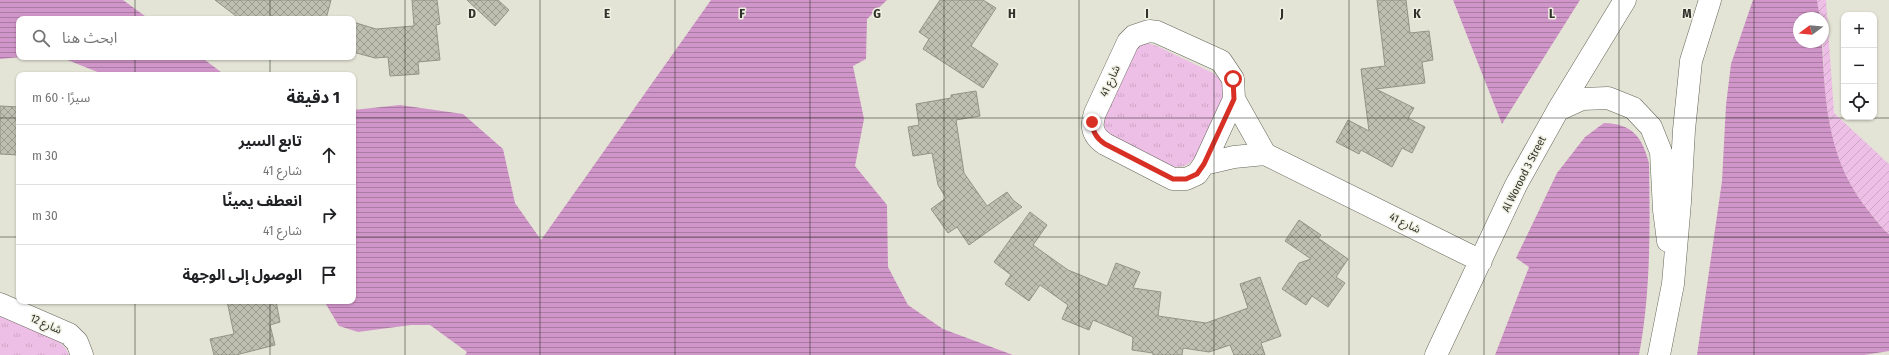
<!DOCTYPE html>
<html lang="ar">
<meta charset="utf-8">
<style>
:root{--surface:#fff;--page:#f2f2f2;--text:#202124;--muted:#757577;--line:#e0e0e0}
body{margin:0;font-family:"Fira Sans Condensed","Noto Sans Arabic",sans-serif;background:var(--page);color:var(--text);direction:rtl}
.controls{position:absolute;right:12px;top:12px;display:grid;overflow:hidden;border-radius:8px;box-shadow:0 1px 3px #0004}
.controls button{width:36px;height:36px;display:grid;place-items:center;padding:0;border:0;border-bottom:1px solid var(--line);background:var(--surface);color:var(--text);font:20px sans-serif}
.compass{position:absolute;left:1793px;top:12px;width:36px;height:36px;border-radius:50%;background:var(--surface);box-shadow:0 1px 3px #0004;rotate:254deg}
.stop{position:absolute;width:12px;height:12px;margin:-9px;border:3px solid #d93025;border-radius:50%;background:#fff}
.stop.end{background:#d93025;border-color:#fff;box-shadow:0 1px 4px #0008}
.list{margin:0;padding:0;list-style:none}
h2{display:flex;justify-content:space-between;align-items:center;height:52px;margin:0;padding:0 16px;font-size:17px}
h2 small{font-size:13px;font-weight:400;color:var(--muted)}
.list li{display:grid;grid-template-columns:26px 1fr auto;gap:12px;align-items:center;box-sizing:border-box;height:60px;padding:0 16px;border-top:1px solid var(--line)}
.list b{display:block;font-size:15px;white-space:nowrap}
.list p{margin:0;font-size:13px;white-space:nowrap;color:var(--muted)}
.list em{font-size:13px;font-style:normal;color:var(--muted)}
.icon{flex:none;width:22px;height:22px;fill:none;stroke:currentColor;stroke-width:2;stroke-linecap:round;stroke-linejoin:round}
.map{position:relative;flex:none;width:1889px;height:355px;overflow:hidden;direction:ltr}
.search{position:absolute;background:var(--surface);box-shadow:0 1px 3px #0004;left:16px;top:16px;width:340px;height:44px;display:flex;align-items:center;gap:10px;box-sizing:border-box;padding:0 14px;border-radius:8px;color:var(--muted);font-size:15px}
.panel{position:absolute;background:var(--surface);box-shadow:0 1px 3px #0004;left:16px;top:72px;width:340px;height:232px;border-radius:8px;direction:rtl}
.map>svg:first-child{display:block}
.grass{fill:url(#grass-tufts)}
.garden{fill:url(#garden-furrows)}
.water{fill:url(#water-rules)}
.building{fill:url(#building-cross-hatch);stroke:#939486}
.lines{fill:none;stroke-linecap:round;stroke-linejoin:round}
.minor-casing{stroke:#65665a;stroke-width:23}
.minor{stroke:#fff;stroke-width:22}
.route{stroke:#d93025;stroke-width:5}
.grid{fill:none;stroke:#31322c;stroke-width:1;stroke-opacity:0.55}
.labels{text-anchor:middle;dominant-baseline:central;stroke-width:3;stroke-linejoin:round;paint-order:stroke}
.street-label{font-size:11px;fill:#31322c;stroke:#f0f1e3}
.grid-label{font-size:13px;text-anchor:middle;font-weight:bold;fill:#31322c;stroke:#f0f1e3;stroke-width:3;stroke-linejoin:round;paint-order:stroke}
</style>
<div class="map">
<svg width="1889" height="355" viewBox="0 0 1889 355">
<defs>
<pattern id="grass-tufts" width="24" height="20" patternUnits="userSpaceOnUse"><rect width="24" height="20" fill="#eebfe6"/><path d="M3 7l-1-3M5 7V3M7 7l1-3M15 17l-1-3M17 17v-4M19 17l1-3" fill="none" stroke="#cda5c5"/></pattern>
<pattern id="garden-furrows" width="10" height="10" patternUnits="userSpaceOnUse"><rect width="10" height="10" fill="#eebfe6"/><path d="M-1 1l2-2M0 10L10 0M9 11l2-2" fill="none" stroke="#cda5c5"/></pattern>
<pattern id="water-rules" width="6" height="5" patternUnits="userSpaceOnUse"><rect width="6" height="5" fill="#d196c9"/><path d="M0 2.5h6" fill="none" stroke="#aa7ba3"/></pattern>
<pattern id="building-cross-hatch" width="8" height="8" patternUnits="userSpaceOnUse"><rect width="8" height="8" fill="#bebfb1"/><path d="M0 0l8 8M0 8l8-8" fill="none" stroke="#9b9c90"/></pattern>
</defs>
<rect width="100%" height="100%" fill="#e3e4d5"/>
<!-- grass -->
<path class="grass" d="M1147,43l10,3 56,27c9,7 11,14 10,26l-29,60c-8,8 -14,10 -25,6l-59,-27 -5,-7 -3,-9 36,-77z
M0,315l60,27 6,7 3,6h-69z"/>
<!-- garden -->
<path class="garden" d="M1817,0h9l8,113 55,51v70c-7,-5 -12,-14 -18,-20 -48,-57 -48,-127 -48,-196h-3z"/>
<!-- water -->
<path class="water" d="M0,0h123l26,19h-130v38h2l-21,2z
M711,0h176l-20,19 -1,40 -13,7 11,53 -9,47 32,39 1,62 20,38 35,24 70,26h-548l2,-3 -37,-27h-19l-53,7 -19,-6 -15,-25h29v-191l47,-5 63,9 40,35 12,54 26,37z
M1453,0h127l-78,124z
M1753,0h64l3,18h-21v24h23c3,63 6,121 49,172 6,7 11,15 18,20v117l-25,4h-167l25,-174 4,-76 5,-41z
M60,57h141l24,18h-120z
M1604,123c29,1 38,14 45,40 1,63 2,129 -10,192h-144l34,-88 -13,-9 41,-85 28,-36z"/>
<!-- building -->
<path class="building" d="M215,0h116l-5,19h-86z
M412,0h25l3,24 -4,1 4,35 -22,2 1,12 -29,2 -2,-19 -13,1 -22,-6v-30l23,7 38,-3z
M467,0h31l11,10 -14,16z
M940,0h43l13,8 -25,38 27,18 -15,24 -60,-39 6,-10 -10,-7z
M1377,0h29l4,33 19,-2 4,29 -11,2 3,21 -49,6 38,19 -6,10 17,9 -13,26 -10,-5 -10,19 -31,-17 -2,4 -23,-12 12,-22 21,11 -8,-62 24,-3z
M976,91l4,25 -24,4 8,53 23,33 20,-14 6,8 9,7 -53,38 -12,-18 -9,6 -17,-24 15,-11 -8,-13 -6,-32 -19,3 -5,-29 11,-2 -3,-21 35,-6v-3z
M0,106l19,1v48l-19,-1z
M1030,212l17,13 -14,20 35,25 39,16 9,-23 24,9 -7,16 28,4 -3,24 48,7 42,-15 -8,-24 20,-7 21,59 -20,7 4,12h-31l-4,-10 -21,7 -26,-4 -1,7h-29v-2l-21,-3 1,-13 -40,-17 -4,10 -27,-11 6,-14 -28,-20 -11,16 -24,-17 6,-9 -17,-13z
M1299,220l22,15 -3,3 30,21 -12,18 9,6 -17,24 -16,-11 -6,9 -24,-16 17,-26 12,-4 -26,-18z
M227,301h49l4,21 -10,3 5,20 -39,10h-22l-4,-16 24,-5z"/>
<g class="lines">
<!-- minor casing -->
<g class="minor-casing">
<path id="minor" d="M1149,31l8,1 64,29 12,18 1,20 -30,65 -7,10 -11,5h-13l-68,-35c-12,-8 -15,-17 -10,-31l33,-71 6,-6z
M1234,99l31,55
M1558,110l24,-11 26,-1 25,10 18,19 10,25 3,58 4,31
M1204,164l30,-7 31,-3 216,107
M0,304l69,30 8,8 5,13
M1436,355l80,-170 42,-75 67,-110
M1659,355l14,-71 7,-82 4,-72 7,-69 19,-61"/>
</g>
<!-- minor -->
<use href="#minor" class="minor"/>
</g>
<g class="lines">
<!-- route -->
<path class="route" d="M1092,122c1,10 4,16 13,22l68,35h13l11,-5 7,-10 30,-65 -1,-20"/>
</g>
<!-- grid -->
<path class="grid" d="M135,0v19M270,0v19M405,0v355M540,0v355M675,0v355M810,0v355M944,0v355M1079,0v355M1214,0v355M1349,0v355M1484,0v355M1619,0v355M1754,0v355M135,57v18M270,57v18M0,118h19M353,118h1536M0,237h19M353,237h1536M135,301v54M270,301v54"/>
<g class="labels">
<!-- street labels -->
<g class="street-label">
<text transform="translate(1110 81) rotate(-65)">شارع 41</text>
<text transform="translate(1524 174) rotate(-63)">Al Worood 3 Street</text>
<text transform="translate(1405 223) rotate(26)">شارع 41</text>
<text transform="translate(46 324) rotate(24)">شارع 12</text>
</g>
</g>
<g class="grid-label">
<text x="472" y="18">D</text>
<text x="607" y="18">E</text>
<text x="742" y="18">F</text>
<text x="877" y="18">G</text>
<text x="1012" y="18">H</text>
<text x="1147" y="18">I</text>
<text x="1282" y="18">J</text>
<text x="1417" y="18">K</text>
<text x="1552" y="18">L</text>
<text x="1687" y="18">M</text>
</g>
</svg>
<div class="controls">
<button>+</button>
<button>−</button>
<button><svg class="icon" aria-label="locate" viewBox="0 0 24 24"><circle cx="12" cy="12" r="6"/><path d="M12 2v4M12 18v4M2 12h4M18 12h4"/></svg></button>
</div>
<svg class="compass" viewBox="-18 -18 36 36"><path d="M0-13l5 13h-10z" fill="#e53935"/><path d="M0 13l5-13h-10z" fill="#757577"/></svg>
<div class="stop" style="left:1233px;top:79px"></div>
<div class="stop end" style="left:1092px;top:122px"></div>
<div class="search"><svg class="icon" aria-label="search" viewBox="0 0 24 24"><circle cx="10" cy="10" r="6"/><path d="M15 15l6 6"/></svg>ابحث هنا</div>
<section class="panel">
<h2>1 دقيقة<small>سيرًا · 60 m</small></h2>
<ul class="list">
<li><svg class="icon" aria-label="ahead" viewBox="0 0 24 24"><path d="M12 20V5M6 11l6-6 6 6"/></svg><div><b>تابع السير</b><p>شارع 41</p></div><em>30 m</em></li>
<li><svg class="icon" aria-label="right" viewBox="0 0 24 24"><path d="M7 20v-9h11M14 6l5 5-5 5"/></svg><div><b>انعطف يمينًا</b><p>شارع 41</p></div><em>30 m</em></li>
<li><svg class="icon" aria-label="arrive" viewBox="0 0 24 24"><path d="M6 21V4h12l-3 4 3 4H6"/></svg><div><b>الوصول إلى الوجهة</b></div></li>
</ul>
</section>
</div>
